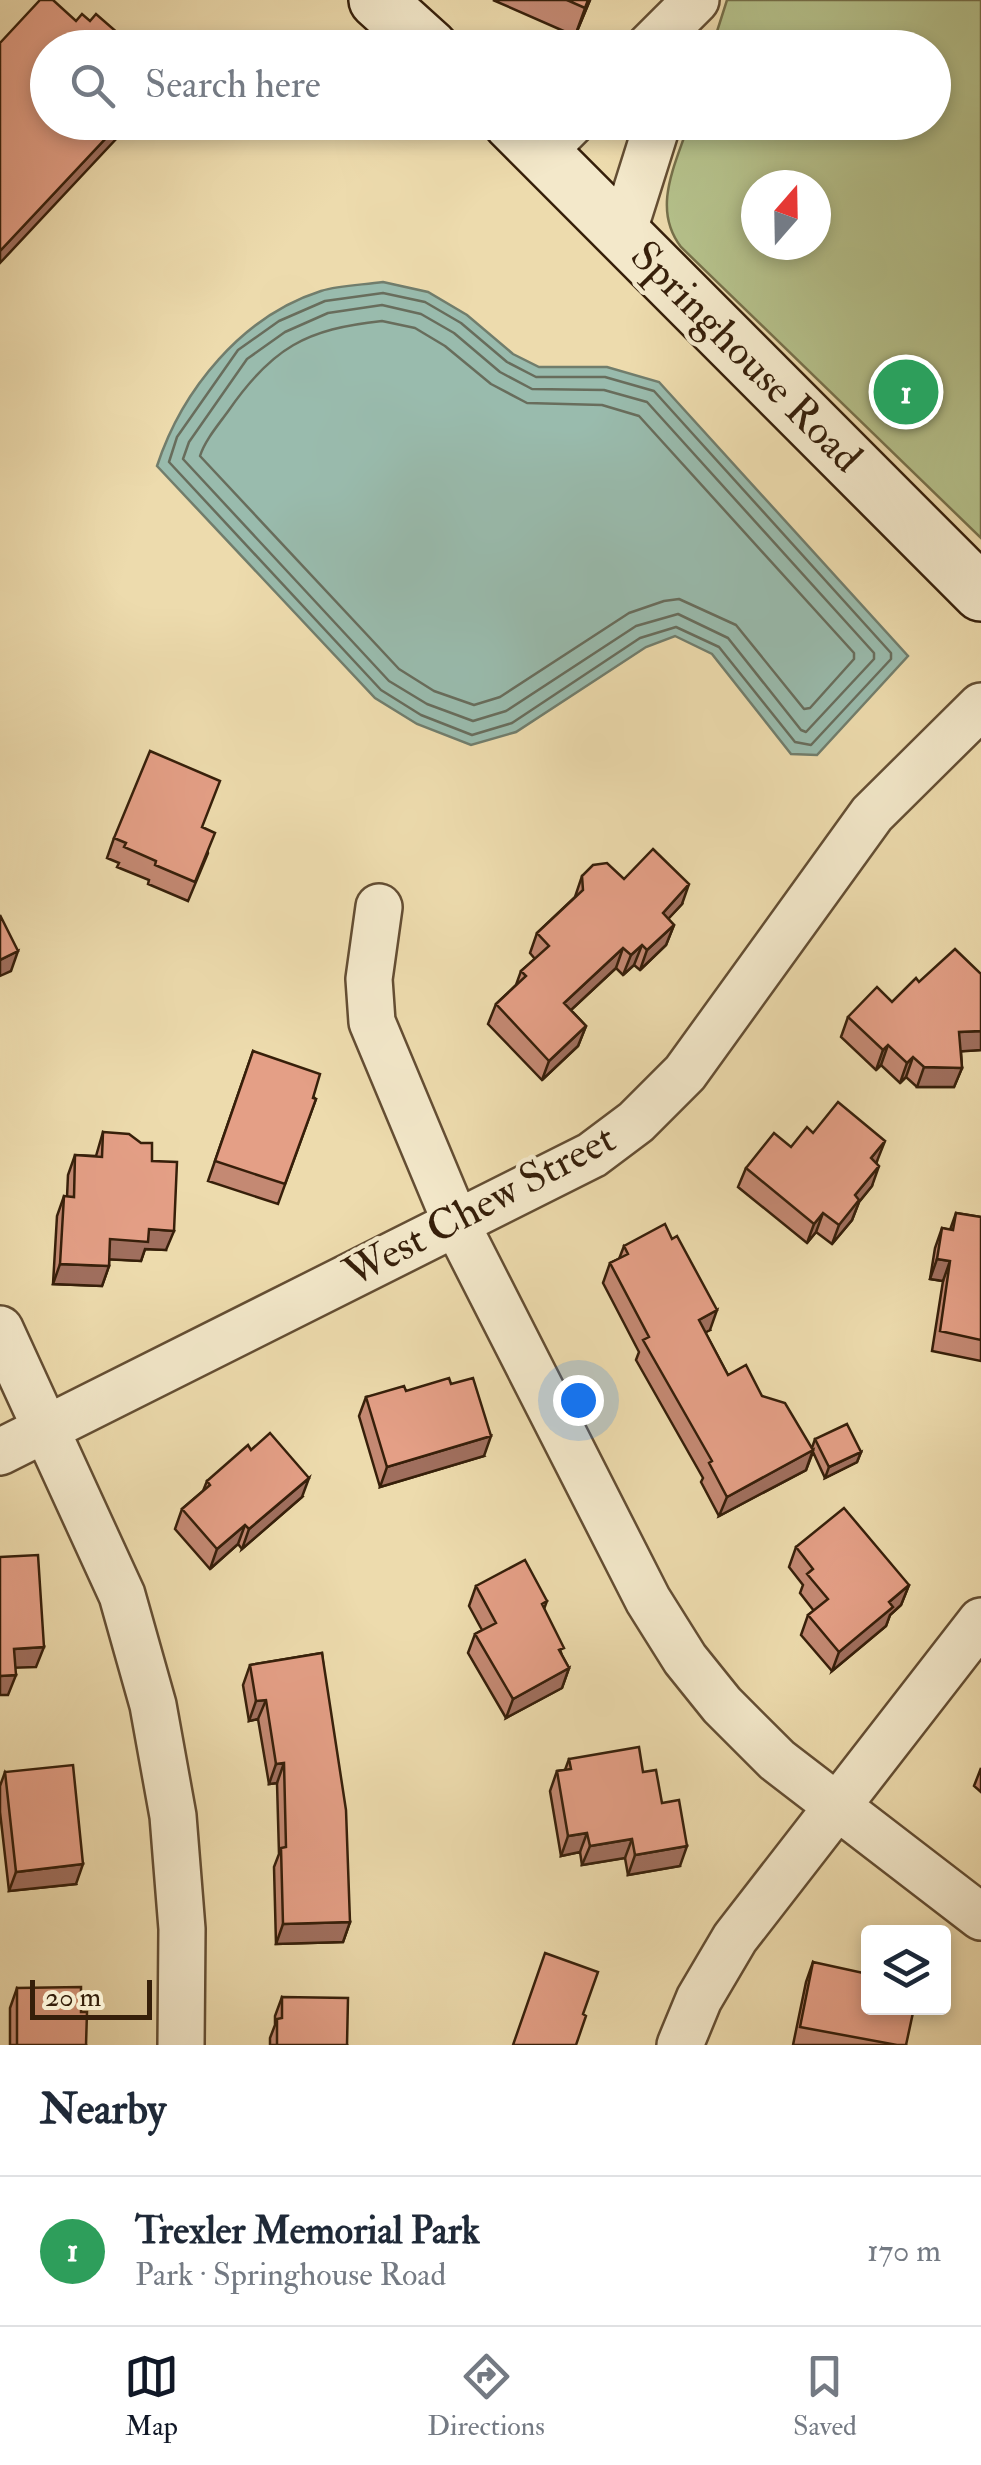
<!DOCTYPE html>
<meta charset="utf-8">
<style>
:root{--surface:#fff;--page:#f6f6f7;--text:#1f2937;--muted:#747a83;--line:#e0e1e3;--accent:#111827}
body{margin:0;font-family:"IM FELL Double Pica",serif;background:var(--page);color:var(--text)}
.controls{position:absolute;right:30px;bottom:30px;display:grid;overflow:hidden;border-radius:10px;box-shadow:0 5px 15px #0003}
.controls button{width:90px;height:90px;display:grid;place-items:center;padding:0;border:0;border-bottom:2px solid var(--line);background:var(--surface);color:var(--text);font:50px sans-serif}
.compass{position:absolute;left:741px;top:170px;width:90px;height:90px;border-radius:50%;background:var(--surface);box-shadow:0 5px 15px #0003;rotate:20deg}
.scale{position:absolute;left:30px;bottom:25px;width:122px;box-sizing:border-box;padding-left:10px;border:5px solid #361f0a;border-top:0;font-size:28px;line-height:35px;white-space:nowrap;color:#361f0a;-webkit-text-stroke:8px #f3e8ca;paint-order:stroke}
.you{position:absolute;left:578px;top:1400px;width:35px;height:35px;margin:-25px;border:8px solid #fff;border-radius:50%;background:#1a73e8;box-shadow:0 0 0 15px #1a73e833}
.badge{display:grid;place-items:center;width:65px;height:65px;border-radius:50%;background:var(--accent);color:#fff;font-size:32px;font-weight:700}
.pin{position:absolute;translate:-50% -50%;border:5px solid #fff;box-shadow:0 2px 10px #0006}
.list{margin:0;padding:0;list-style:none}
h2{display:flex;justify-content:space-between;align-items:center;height:130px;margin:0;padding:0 40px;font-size:42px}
h2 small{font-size:32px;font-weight:400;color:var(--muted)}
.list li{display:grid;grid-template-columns:65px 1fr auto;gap:30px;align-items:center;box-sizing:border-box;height:150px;padding:0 40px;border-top:2px solid var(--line)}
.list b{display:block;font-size:38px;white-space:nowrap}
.list p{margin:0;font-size:32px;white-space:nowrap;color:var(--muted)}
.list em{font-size:32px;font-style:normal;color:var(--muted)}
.icon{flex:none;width:55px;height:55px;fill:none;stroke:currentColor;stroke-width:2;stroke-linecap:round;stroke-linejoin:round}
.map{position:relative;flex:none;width:981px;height:2045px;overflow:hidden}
.search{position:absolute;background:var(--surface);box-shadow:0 5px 15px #0003;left:30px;right:30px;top:30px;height:110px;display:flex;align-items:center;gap:25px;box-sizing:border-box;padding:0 35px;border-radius:55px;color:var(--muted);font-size:38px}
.sheet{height:280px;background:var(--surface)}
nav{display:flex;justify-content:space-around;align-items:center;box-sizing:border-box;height:140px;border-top:2px solid var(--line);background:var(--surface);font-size:28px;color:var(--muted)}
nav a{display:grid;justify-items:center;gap:5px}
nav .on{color:var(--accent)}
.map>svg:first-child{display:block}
.green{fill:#b5c18b;stroke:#76704a;stroke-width:2.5;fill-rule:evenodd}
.water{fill:#99bbad;stroke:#717d6c;stroke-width:2.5}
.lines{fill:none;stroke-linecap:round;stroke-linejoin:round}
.shore{stroke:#686d5c;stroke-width:2.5}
.street-casing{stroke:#644e33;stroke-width:50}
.secondary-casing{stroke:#361f0a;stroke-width:60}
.street{stroke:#f3e8ca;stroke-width:45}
.secondary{stroke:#f3e8ca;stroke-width:55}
.wall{fill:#c48973;stroke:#361f0a;stroke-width:2.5}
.shaded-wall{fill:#a06f5e;stroke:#361f0a;stroke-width:2.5}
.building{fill:#e49f86;stroke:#361f0a;stroke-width:2.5}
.labels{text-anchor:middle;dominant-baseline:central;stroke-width:9;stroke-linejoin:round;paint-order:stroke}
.street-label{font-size:42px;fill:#361f0a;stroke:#f3e8ca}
</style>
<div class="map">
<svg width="981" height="2045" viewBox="0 0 981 2045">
<rect width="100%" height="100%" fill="#eddbad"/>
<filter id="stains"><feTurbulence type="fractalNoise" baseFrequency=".002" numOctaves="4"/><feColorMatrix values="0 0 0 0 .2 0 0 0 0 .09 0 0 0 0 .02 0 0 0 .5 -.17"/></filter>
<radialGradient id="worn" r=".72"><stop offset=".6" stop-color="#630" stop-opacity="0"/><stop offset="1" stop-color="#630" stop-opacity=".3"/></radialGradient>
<!-- green -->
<path class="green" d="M727,0h254v538l-300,-291c-30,-39 -5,-83 8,-124l245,-1v-74l-222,-1zM756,185h60v60h-60z"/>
<!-- water -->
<path class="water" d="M383,282l45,10 39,23 46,39 26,13h68l52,15 249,274 -91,99 -26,-1 -79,-100 -37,-18 -29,11 -130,85 -45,13 -54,-21 -42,-26 -218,-232c25,-76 85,-150 164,-175 19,-6 42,-6 62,-9z"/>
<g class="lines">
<!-- shore -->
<path class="shore" d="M383,293l42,9 36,21 46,39 29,15h69l49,14 237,262v6l-80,86 -16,-3 -76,-95 -43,-20 -36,11 -128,85 -40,12 -51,-20 -40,-25 -212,-228 8,-25 61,-87 41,-29 46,-20z
M382,305l39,9 33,19 46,39 32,17 72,1 43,12 227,251v6l-68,73 -5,-2 -73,-92 -50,-24 -42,12 -130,85 -33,10 -46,-17 -38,-23 -206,-222 6,-17 58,-83 38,-27 43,-19z
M382,321l33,7 30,18 46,38 36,19 75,2 37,11 215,237v6l-44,49 -6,1 -68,-84 -57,-26 -15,2 -35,12 -129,84 -26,8 -40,-14 -35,-22 -199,-213c5,-16 19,-32 29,-46 43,-62 77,-81 153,-89z"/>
<!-- street casing -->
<g class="street-casing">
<path id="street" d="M648,48l48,-48
M542,152l30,-30
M623,233l35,-111
M379,907l-10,72 3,43 84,201 192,377 37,59 37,46 55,55 204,157
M0,1329l122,266 31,110 20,111 9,113 -1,116
M0,1452l592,-297 44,-33 49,-49 187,-259 109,-108
M680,2045l19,-46 36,-61 246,-317"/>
</g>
<!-- secondary casing -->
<g class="secondary-casing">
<path id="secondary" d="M377,0l53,48
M511,122l470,471"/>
</g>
<!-- street -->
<use href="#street" class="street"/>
<!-- secondary -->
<use href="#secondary" class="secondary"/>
</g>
<!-- wall -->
<path class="wall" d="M493,0h97l-15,36z
M203,828l5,25 -20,48 -40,-17 1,-4 -32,-13 2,-4 -12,-5 7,-20z
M582,876l42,3 58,25 -14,15 6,6 -8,20 -26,25 -6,-5 -11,10 -7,-7 -45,42 15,16 -8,20 -36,34 -54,-56 8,-20 20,-19 5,-14 14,-12 -5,-6 7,-20 38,-36z
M981,974v76l-20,1 1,17 -8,19h-37l-11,-10 -6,6 -19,-18 -5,5 -35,-33 7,-20 44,-15 27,-20z
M253,1051l63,48 -38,105 -70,-23z
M103,1132l49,29 14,89 -21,-1 -4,12 -32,-2v7l-7,20 -49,-2 4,-68 7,-20 3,1 1,-22 7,-20 21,1z
M813,1133l64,28 -5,25 -13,16 -7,18 -20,24 -16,-12 -9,11 -69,-56 8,-19 45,-21z
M956,1213l25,4v144l-49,-10 11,-70 -13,-2 5,-31 7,-20 8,2z
M624,1246l86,84 -5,2 23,43 34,21 50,52 3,-9 46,13 -4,10 -32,16 -12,-26 -7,18 -87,46 -18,-34 2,-4 -67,-118 3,-8 -36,-69 7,-20 9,-4z
M406,1391l78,65 -104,31 -21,-71 7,-19z
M207,1481l95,16 -60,52 -4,-5 -28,25 -35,-40 7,-20 21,-18z
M796,1547l113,38 -8,20 -11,10 -4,11 -54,45 -31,-36 7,-20 6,-4 -14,-18 3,-8 -14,-18z
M476,1586l71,15 -3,8 18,46 7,13 -7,20 -56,30 -38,-65 7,-19 7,-4 -13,-24z
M322,1653l28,269 -7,20 -67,2 -2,-77 5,-13 -2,-71 -8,1 -11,-65 -9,2 -6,-36 7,-20z
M569,1759l74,13 19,31 18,63 -52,9 -3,-17 -43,7 -2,-13 -19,4 -11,-65 7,-20 8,-1z
M981,1768v24l-7,-6z
M5,1772l71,112 -67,7 -9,-79v-26z
M813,1962l93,83h-113l13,-63z
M17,1988l69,57h-76v-37z
M282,1997l65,48h-77v-7l5,-13v-9z"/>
<!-- shaded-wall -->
<path class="shaded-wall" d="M588,0h2l-15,36z
M121,122h11l-132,141v-12z
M689,884l-7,20 -26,28 7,-19z
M674,925l-8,20 -26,25 7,-20z
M642,945l-8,20 -11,10 8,-20z
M623,948l-7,20 -59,55 7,-20z
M18,951l-7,20 -11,5v-16z
M586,1026l-8,20 -36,34 7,-19z
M981,1031v19l-29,2 7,-20z
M888,1045l-7,20 -5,5 7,-20z
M913,1057l-7,20 -6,6 7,-20z
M924,1067l38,1 -8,19h-37z
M885,1141l-8,20 -14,17 8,-20z
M879,1166l-7,20 -13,16 -7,18 -20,24 7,-19 16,-30z
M823,1213l-7,19 -9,11 7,-19z
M149,1229l25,2 -8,19 -21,-1 -4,12 -38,-2 7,-20z
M937,1259l13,2 -7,20 -13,-2z
M60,1264l49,2 -7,20 -49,-2z
M717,1310l-7,20 -18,10 7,-20z
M491,1436l-7,20 -104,31 7,-20z
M813,1450l-7,20 -87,46 8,-19z
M861,1452l-4,10 -32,16 4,-11z
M309,1478l-7,19 -60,52 7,-20z
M245,1525l-7,19 -28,25 7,-20z
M909,1585l-8,20 -11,10 -4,11 -54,45 7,-19 50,-50z
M44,1647l-8,20 -29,1 7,-19z
M569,1668l-7,20 -56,30 7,-19z
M16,1675l-8,20h-8v-19z
M266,1700l-8,19 -9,2 7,-20z
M284,1763l-7,20 -8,1 7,-20z
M587,1833l-7,19 -19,4 7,-20z
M632,1839l-7,19 -43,7 8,-19z
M687,1846l-7,20 -52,9 7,-20z
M83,1864l-7,20 -67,7 7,-19z
M350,1922l-7,20 -67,2 7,-20z"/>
<!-- building -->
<path class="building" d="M40,0h13l23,21 6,-7 8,7 6,-7 39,34h-87v74h73l-121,129v-208z
M567,0h21l-3,8z
M150,751l70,30 -18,46 13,6 -20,49 -40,-17 1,-4 -32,-14 2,-4 -12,-5z
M653,849l36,35 -26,29 11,12 -27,25 -5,-5 -11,10 -8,-7 -59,55 22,23 -37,35 -53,-57 30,-28 -5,-5 28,-25 -12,-13 46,-43 -1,-14 11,-11 14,-2 17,16z
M0,915l18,36 -18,9z
M955,949l26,25v57l-22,1 3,36 -38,-1 -11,-10 -6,6 -19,-18 -5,5 -35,-33 29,-30 15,15 24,-24 3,4z
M253,1051l67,23 -7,24 3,1 -31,85 -70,-23z
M838,1102l47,39 -14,17 8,8 -24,29 4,5 -20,25 -16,-12 -9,11 -68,-56 28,-35 17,14 16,-20 6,6z
M103,1132l26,2 12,9h11v18l25,1 -3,69 -25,-2 -1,13 -38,-3 -1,27 -49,-2 4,-68 10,1 1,-42 27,2z
M956,1213l25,4v123l-41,-9 10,-70 -13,-2 5,-31 11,2z
M665,1224l7,15 5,-3 40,74 -18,10 29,55 18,-10 16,31 23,7 28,47 -86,47 -18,-34 3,-2 -69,-121 6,-3 -39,-74 18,-9 -4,-8z
M449,1378l2,6 22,-6 18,58 -104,31 -21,-70 38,-11 2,5z
M847,1424l14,28 -32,15 -14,-28z
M270,1433l39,45 -60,51 -4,-4 -28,24 -35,-40 28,-24 -3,-4 41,-36 3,5z
M844,1508l65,77 -20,17 4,5 -54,45 -31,-37 20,-16 -21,-25 6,-5 -17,-22z
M38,1555l6,92 -30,2 2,26 -16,1v-119z
M525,1560l22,41 -5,3 22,44 -5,2 10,18 -56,31 -38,-65 21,-11 -20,-37z
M322,1653l24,157 4,112 -67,2 -2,-76 5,-1 -2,-84 -8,1 -10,-64 -10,1 -6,-36z
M639,1747l4,25 13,-2 6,33 17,-3 8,46 -52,9 -3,-16 -42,7 -3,-13 -19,3 -11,-65 14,-2 -2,-10z
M73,1765l10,99 -67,8 -11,-100z
M545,1953l53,19 -15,42 3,2 -10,29h-63z
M813,1962l55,12v34h46l-8,37h-9l-97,-18z
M81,1987v25h6l-1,33h-69v-57z
M282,1997l66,1 -1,47h-70v-26l5,-1z"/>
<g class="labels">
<!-- street labels -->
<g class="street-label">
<text transform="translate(746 357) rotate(45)">Springhouse Road</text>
<text transform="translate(480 1206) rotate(-28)">West Chew Street</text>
</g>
</g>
<rect width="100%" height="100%" filter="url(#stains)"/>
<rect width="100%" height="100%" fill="url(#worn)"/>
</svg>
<div class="controls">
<button><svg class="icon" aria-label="layers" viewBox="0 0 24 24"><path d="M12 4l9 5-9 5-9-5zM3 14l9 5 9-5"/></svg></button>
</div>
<svg class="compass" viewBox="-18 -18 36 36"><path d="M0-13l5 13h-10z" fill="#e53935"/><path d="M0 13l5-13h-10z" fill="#747a83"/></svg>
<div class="scale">20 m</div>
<div class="you"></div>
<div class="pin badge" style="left:906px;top:392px;background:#2e9e5b">1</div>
<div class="search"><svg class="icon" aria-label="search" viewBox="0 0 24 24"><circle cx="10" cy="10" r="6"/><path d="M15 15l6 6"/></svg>Search here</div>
</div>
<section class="sheet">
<h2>Nearby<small></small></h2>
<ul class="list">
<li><span class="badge" style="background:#2e9e5b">1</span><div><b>Trexler Memorial Park</b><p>Park · Springhouse Road</p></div><em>170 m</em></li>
</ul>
</section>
<nav>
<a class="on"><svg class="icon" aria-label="map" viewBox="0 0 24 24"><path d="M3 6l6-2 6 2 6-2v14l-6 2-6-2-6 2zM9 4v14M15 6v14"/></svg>Map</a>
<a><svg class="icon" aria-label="directions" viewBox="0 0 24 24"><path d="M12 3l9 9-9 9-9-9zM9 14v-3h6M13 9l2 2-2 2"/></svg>Directions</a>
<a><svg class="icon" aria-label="saved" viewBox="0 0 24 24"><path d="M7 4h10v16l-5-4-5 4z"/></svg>Saved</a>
</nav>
